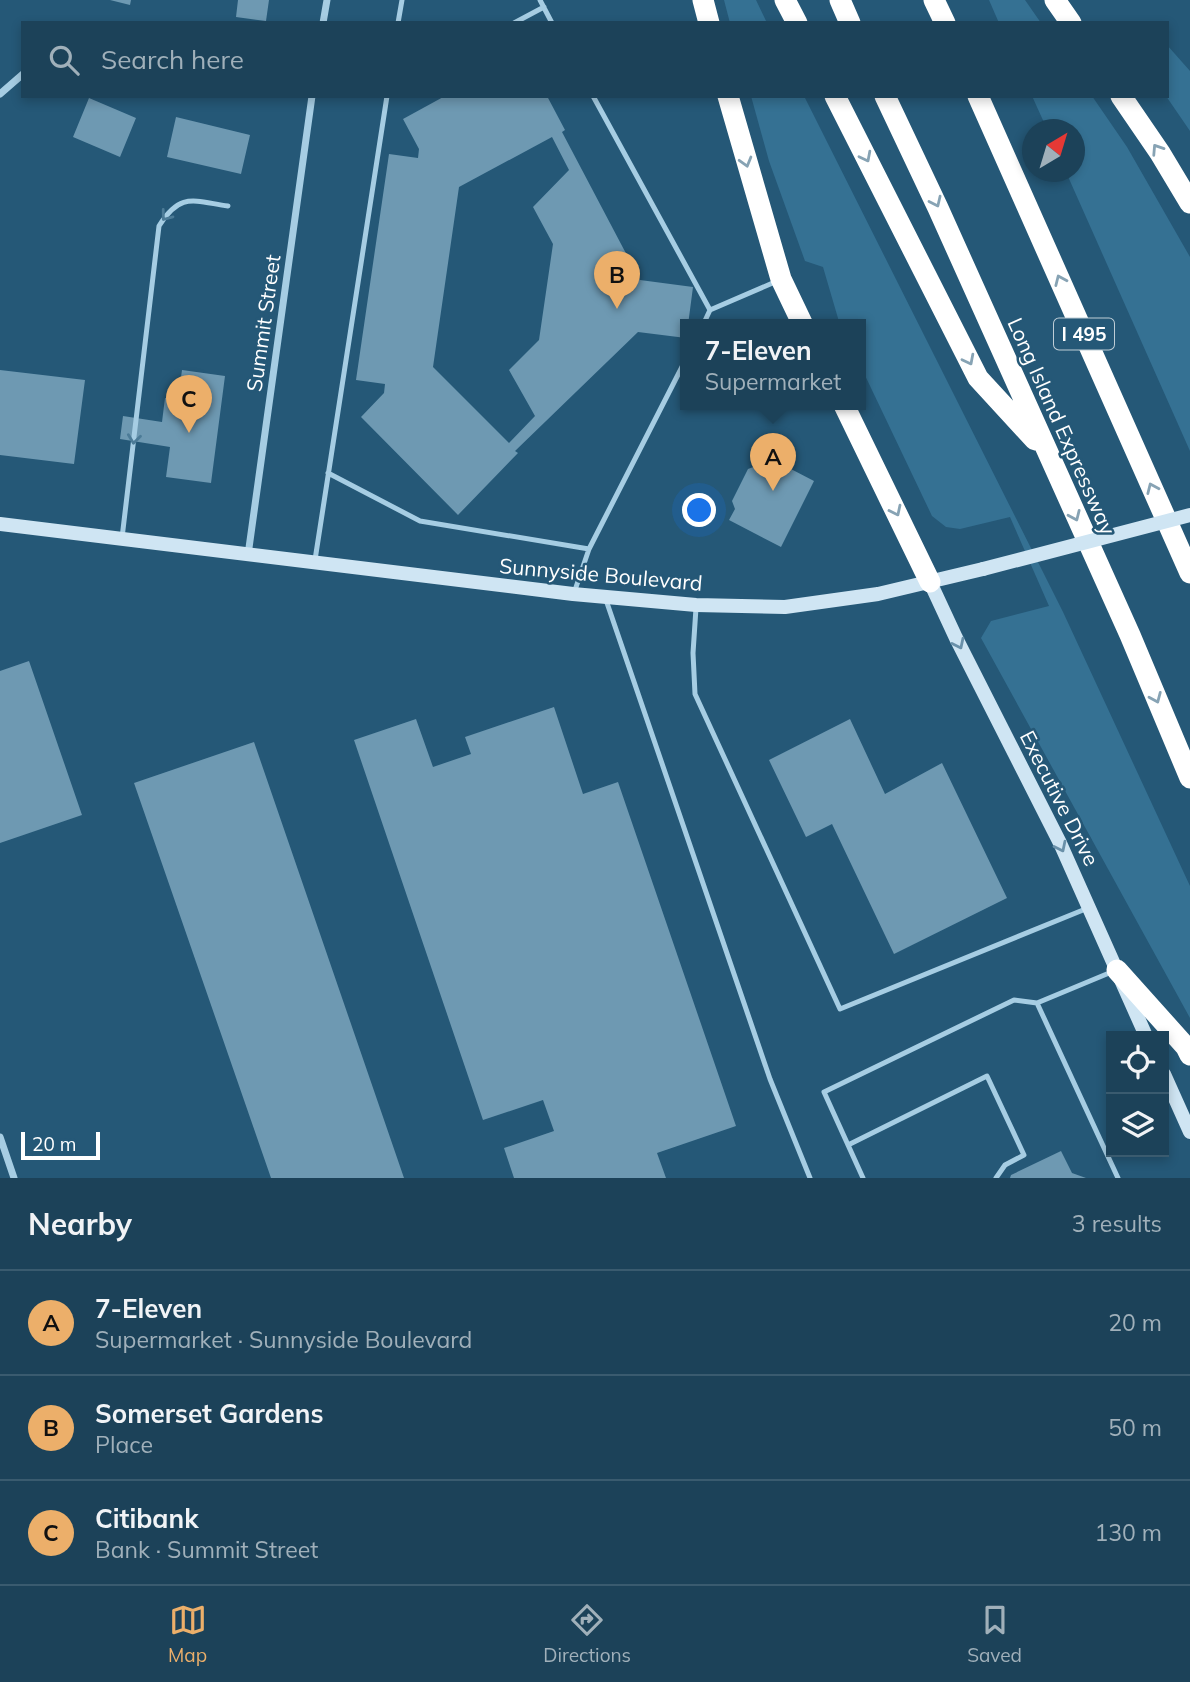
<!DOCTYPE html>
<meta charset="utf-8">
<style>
:root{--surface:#1c4259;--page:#294d62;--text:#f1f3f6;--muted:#a0b0ba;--line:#3a5b6f;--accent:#ecaf6a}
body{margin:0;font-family:Mulish,sans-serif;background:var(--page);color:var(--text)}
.controls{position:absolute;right:21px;bottom:21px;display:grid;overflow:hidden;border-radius:0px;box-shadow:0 4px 10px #0003}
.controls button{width:63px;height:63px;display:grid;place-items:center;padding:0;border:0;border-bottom:2px solid var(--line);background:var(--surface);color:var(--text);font:35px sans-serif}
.compass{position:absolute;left:1022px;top:119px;width:63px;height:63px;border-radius:50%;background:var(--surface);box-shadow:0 4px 10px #0003;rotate:38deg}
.scale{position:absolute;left:21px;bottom:18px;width:79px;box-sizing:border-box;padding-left:7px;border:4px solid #fff;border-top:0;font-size:19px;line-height:24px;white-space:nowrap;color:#fff;-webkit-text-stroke:5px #255877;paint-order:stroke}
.you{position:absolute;left:700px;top:511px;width:24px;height:24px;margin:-18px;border:5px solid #fff;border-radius:50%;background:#1a73e8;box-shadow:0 0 0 10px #1a73e833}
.badge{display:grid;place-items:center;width:46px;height:46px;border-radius:50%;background:var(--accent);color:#111;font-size:23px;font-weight:700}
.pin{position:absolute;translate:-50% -58px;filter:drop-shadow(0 2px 4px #0008)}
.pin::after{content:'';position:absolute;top:37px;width:24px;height:21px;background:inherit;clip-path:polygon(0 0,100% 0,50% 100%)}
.popup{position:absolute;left:680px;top:319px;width:186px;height:91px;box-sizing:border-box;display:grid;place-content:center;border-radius:0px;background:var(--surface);filter:drop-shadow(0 2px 5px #0005);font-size:23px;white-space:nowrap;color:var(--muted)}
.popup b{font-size:26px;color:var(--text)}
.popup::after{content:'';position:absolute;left:50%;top:100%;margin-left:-14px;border:14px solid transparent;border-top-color:var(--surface)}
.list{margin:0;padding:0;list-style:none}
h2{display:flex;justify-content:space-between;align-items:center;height:91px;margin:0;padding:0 28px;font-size:30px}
h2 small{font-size:23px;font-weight:400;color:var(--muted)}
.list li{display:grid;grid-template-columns:46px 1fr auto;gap:21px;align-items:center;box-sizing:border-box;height:105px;padding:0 28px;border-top:2px solid var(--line)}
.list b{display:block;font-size:26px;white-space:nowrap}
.list p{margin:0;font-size:23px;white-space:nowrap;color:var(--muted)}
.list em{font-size:23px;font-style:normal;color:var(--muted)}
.icon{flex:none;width:38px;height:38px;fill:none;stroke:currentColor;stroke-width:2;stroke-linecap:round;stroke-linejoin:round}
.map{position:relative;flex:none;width:1190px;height:1178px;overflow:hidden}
.search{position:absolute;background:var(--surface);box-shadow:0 4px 10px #0003;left:21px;right:21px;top:21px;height:77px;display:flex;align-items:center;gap:18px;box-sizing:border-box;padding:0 24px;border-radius:0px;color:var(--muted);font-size:26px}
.sheet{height:406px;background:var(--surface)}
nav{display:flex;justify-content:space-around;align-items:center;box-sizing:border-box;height:98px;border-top:2px solid var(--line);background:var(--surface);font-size:19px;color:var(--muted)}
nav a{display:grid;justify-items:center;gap:4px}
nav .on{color:var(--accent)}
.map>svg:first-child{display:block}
.green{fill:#357193}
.building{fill:#6e99b2;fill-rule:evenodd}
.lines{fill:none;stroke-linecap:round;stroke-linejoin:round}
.lane{stroke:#a6cde3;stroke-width:5}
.street{stroke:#a6cde3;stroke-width:7}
.secondary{stroke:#cfe5f3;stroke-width:14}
.highway{stroke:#fff;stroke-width:21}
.secondary-bridge{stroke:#cfe5f3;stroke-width:14}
.oneway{stroke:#87a3b4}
.oneway2{stroke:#4c7b97}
.oneway3{stroke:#6990a9}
.labels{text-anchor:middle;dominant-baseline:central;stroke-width:5;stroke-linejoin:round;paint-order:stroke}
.shield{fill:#255877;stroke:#becdd6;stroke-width:2}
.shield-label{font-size:19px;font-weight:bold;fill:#fff}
.street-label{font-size:21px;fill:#fff;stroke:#255877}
</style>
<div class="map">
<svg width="1190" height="1178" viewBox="0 0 1190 1178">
<rect width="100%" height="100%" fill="#255877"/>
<!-- green -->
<path class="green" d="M724,0h32l11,23h-37z
M989,0h36l16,23h-42z
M1167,45l23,26v60l-24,-35z
M751,96h53l259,516 127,274v132l-209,-380 10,-17 58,-15 -39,-89 -50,12 -14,-2 -14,-11 -71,-149 -1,-42h-20l-17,-58 -18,-6 -36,-100z
M1032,96h60l35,51 63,110v194l-124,-279h8v-42l-27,-1z"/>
<!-- building -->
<path class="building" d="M110,0h21l-1,5z
M238,0h31l-3,21 -30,-4z
M445,96h102l18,34 -3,2 78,148 53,7 -5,38h-2v13l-48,-6 -123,119 3,2 -60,62 -97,-98 23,-24 1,-9 -29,-4 33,-226 29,4 1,-9 -16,-30zM552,137l17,33 -36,37 20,37 -14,96 -30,30 26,46 -26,27 -76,-76 26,-180z
M89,98l47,20 -16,39 -47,-20z
M176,117l74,18 -9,39 -74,-17z
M0,370l85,10 -11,84 -74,-9z
M182,370l43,6 -14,107 -45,-6 4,-30 -50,-8 3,-23 39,6 3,-24 13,1z
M762,454l52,27 -33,66 -52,-27 6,-11 -3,-8 16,-32 8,-3z
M29,661l53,154 -82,28v-172z
M554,707l29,87 35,-12 118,344 -79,27 9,25h-152l-10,-30 50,-17 -11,-31 -60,20 -129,-380 62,-21 17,48 38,-13 -6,-17z
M850,719l35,75 57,-31 65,135 -113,56 -62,-130 -26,13 -37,-77z
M254,742l150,436h-133l-137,-395z
M1061,1151l11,22 14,5h-76l1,-3z"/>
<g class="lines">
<!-- lane -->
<path class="lane" d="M540,0l12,23
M398,23l4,-23
M514,23l30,-16
M593,96l117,214
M703,325l7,-15 65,-28
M328,473l92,48 169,28
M122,538l37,-312c21,-34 34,-25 69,-20
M315,560l72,-464
M574,593l15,-44 97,-190
M606,600l164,479 40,99
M696,608l-3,45 2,41 145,315 248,-101
M1114,971l-77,32 81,175
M848,1145l139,-69 37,79 -19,10 -9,13
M863,1178l-39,-86 190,-92 23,3"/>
<!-- street -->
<path class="street" d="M323,23l4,-23
M0,94l23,-20
M248,555l64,-459
M0,1137l14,41"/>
<!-- secondary -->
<path class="secondary" d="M0,524l573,70 123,11 89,2 93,-13 105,-25
M930,582l26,56 104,205 86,193
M1164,1074l26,58"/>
<!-- highway -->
<path class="highway" d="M703,0l6,23
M785,0l12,23
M840,0l10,23
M934,0l11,23
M1055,0l16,23
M728,96l53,183 22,46
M835,96l143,282 57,62
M885,96l53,112 192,427 60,143
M978,96l212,477
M1121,96l39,57 30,50
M844,405l86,177
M1117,970l69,77 4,8"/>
<!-- secondary-bridge -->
<path class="secondary-bridge" d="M983,569l207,-54"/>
</g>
<!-- one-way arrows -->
<defs><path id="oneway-chevron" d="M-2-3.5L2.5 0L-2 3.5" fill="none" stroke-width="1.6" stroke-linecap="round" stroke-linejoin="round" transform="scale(1.75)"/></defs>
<g class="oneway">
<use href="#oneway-chevron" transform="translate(1157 149) rotate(-123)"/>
<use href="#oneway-chevron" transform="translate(866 157) rotate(63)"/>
<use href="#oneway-chevron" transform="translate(746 162) rotate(74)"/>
<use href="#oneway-chevron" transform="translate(936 202) rotate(65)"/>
<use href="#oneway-chevron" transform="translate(1060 280) rotate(-114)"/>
<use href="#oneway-chevron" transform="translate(969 360) rotate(63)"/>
<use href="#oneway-chevron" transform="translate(1152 488) rotate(-114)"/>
<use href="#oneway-chevron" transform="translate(896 511) rotate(64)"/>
<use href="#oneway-chevron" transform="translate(1075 516) rotate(66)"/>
<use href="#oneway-chevron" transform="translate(1156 698) rotate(67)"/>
</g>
<g class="oneway2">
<use href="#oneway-chevron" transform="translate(166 216) rotate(127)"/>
<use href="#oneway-chevron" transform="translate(134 439) rotate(97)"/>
</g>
<g class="oneway3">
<use href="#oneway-chevron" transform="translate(959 644) rotate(64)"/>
<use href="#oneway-chevron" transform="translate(1061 847) rotate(64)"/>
</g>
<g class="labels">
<!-- shield labels -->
<rect class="shield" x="1054" y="318.5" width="60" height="31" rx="5"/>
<g class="shield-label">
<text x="1084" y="334">I 495</text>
</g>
<!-- street labels -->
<g class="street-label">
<text transform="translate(263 323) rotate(-82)">Summit Street</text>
<text transform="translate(1062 426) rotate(66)">Long Island Expressway</text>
<text transform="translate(601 574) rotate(5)">Sunnyside Boulevard</text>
<text transform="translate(1060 798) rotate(63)">Executive Drive</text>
</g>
</g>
</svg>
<div class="controls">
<button><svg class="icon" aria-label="locate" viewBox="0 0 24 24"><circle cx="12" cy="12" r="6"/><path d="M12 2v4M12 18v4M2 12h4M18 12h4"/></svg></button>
<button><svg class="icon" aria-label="layers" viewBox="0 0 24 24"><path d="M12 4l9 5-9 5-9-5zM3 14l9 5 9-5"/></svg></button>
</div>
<svg class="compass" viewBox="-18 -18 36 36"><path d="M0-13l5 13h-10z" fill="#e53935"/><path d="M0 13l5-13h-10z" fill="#a0b0ba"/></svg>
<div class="scale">20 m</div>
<div class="you"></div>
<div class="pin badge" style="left:773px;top:491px">A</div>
<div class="popup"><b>7-Eleven</b>Supermarket</div>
<div class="pin badge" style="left:617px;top:309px">B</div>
<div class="pin badge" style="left:189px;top:433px">C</div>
<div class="search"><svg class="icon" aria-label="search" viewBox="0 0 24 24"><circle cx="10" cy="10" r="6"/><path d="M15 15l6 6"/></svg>Search here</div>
</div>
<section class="sheet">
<h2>Nearby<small>3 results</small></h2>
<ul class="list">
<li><span class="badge">A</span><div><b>7-Eleven</b><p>Supermarket · Sunnyside Boulevard</p></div><em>20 m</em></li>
<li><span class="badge">B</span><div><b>Somerset Gardens</b><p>Place</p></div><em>50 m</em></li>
<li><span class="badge">C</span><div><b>Citibank</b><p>Bank · Summit Street</p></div><em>130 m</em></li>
</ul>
</section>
<nav>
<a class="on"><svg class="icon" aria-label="map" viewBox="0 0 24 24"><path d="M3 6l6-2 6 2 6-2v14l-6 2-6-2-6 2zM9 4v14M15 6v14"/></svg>Map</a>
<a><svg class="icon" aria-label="directions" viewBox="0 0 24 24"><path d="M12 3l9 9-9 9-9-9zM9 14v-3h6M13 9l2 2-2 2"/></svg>Directions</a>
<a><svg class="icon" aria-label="saved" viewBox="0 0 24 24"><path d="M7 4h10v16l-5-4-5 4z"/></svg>Saved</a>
</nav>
